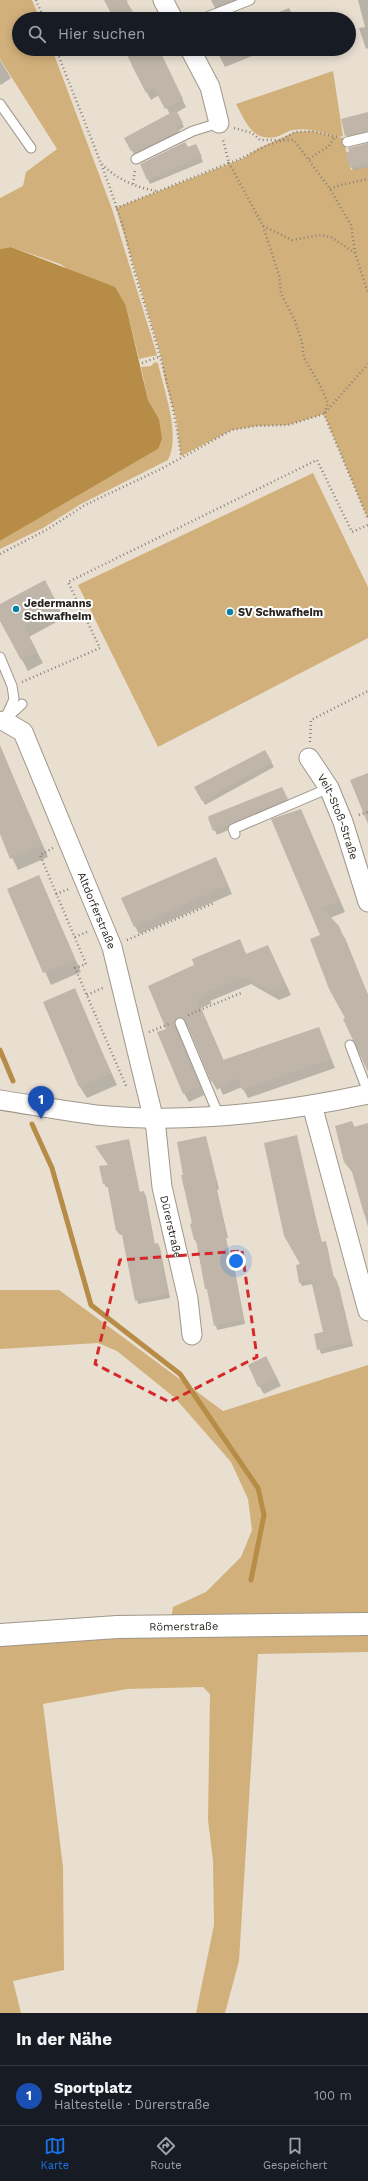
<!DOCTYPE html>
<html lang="de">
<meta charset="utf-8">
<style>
:root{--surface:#171b24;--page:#242831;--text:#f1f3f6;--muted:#9ea1a6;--line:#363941;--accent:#1a73e8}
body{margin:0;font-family:"Work Sans",sans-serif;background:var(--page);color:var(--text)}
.you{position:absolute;left:236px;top:1261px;width:14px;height:14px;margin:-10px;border:3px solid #fff;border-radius:50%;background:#1a73e8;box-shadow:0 0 0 6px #1a73e833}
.badge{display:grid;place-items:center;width:26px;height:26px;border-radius:50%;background:var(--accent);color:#fff;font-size:13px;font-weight:700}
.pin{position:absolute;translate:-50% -33px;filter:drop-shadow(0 1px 2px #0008)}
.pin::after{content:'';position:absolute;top:21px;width:14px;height:12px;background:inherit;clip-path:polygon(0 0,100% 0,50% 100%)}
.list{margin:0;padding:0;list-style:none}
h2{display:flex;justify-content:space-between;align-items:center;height:52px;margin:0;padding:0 16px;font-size:17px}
h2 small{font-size:13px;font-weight:400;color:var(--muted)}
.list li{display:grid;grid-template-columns:26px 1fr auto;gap:12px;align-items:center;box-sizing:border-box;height:60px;padding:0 16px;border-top:1px solid var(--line)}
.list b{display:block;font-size:15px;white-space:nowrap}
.list p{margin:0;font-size:13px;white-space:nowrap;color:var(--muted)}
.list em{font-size:13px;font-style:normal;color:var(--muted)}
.icon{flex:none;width:22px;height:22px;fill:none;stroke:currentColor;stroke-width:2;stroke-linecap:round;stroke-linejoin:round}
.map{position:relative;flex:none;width:368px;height:2013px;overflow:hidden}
.search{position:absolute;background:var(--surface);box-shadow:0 2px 10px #0003;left:12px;right:12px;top:12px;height:44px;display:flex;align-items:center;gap:10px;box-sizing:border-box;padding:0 14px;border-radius:22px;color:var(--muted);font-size:15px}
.sheet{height:112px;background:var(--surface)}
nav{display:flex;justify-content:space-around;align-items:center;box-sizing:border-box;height:56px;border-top:1px solid var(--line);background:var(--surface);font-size:11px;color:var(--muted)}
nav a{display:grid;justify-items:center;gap:2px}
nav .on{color:var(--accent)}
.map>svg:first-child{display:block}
.green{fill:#d2b07b}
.water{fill:#b78c46}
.shadow{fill:#0003}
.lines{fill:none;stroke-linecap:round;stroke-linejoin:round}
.stream{stroke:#b78c46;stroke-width:5}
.building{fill:#bfb6a9}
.lane-casing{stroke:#9f978a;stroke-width:11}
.street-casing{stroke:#9f978a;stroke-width:21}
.secondary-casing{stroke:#9f978a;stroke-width:24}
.path{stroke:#888278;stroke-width:2.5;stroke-dasharray:1 3;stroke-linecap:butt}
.lane{stroke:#fff;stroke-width:9}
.street{stroke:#fff;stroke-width:19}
.secondary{stroke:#fff;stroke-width:22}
.marked{fill:none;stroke:#d62828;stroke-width:3;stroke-dasharray:8 5;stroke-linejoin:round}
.poi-dot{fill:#0881a7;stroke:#fff;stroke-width:1.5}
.labels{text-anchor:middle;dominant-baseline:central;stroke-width:4;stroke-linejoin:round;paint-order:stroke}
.poi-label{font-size:11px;font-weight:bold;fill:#292520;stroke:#fff;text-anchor:start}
.street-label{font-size:11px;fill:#292520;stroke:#fff}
</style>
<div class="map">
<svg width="368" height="2013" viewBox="0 0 368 2013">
<rect width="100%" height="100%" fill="#e8dfd1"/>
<!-- green -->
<path class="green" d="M0,0h32l8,19h-21v30h33l60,160 45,146 -18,4 -13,-53 -66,-42 -49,-17 -11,2v-51l23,-12 3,-14 31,-23 -57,-90z
M333,71l10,65 -4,1c-16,-4 -30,-10 -46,-7 -6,1 -11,5 -17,7 -24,5 -30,-15 -40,-33z
M312,131l31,7 8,32 17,-3v352l-44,-105 -36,11 -32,1 -24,4 -51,26 -5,-38 -11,-37 -4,-25 -45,-148 128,-50 15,-10 36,-16z
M155,362l3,1c6,28 23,71 10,97l-87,44 -38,24 -43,21v-8l158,-92 1,-30 -11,-19 -7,-33 10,-1z
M313,473l55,114v51l-210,109 -80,-162z
M0,1290h59l164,121 145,-46v249l-197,5 2,-12 33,-15 35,-35 11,-27 -4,-31 -17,-37 -56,-64 -58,-47 -19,-8 -98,6z
M368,1631v21l-110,2 -19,307 -14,52h-29l18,-88 -1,-64 -5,-41 2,-126 -7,-7 -76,2 -84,15 20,163 1,103 -51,11 8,32h-21v-371l167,-7z"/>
<!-- water -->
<path class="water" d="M11,247l104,40 11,19 22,94 11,19 3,20 -4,10 -158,92v-292z"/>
<!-- shadow -->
<path class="shadow" d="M105,0h24l-3,1 9,17 3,-2 2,3h-31l-1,-3 4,-2z
M211,0h35l-29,12z
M358,0h10v48l-2,1 -7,-21 6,-1z
M289,8l6,11h-33z
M126,49h32l28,58 -10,6 8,14 -6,4 3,4 -43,21 -2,-3 -2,1 -9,-16 45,-24 -11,-19 -8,5 -19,-34 2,-1z
M216,49h54l-45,18z
M271,49h18l-14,6z
M0,60l11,18 -10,7 -1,-1z
M368,113v22l-20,5 -6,-20z
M368,144v23l-15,3 -3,-4z
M188,148l10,1 5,13 -53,22 -2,-4z
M51,593l13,25 -35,19 14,26 -15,8 -28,-52v-6z
M265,751l9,16 -69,38 -9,-17z
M6,761l42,96 -30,13 -18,-38v-68z
M284,792l5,11 -72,32 -8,-17z
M301,810l44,102 -15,6 15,20 23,57v75l-22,-51 -25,-84z
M220,866l12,28 -93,40 -4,-8z
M39,876l42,96 -30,13 -43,-96z
M239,941l8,14 21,-9 23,49 -12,5 -28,-16 -41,17 2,2 -11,5 23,53 95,-33 16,40 -87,30 -6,-11 -19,8 -3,-7 -3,2 -5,-9 -22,-53 -4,-3 -6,2 -1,7 25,61 -15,7 -5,-9 -17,-64 29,-63z
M74,990l43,95 -30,13 -7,-11z
M352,1122l3,6 13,-4v103l-14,-53z
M206,1137l13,52 -2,1 11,48h-2l6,29 3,4 10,53 -28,6 -20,-86 -2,-4 -2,-16z
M296,1137l26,106 3,-1 2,4 7,33 5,8 14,59 -32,8 -6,-20 9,-2 -11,-48 -11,2 -2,-4 1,-17z
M129,1140l11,53 3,-1 3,4 9,49 3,-1 2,4 10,50 -32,6 -15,-70 -3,1 -3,-4 -8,-44h-3l-2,-4 5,-17z
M266,1357l15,29 -17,8 -5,-8z"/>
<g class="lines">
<!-- stream -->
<path class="stream" d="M0,1050l13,31
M32,1124l20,44 39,137 89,69 78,114 6,27 -13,65"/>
</g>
<!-- building -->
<path class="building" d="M104,0h22l11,19h-23z
M124,49h35l24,50 -18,10 -11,-21 -8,5z
M176,110l7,13 -6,3 2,5 -44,22 -1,-4 -3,2 -7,-13z
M368,112v19l-23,5 -4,-17z
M185,142l3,5 8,-3 6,13 -55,23 -7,-16z
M368,143v20l-19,4 -3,-15h3l-1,-4z
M45,580l14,27 -35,19 13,25 -16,9 -21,-39v-17z
M0,745l42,100 -32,14 -10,-25z
M265,750l7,12 -70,39 -8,-14z
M368,773v51l-18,-44z
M282,787l6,12 -75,32 -5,-13 1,-2z
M301,809l39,92 -18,7 17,18 29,69v77l-25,-53 2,-1 -16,-29 -19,-50 10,-4 -49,-116z
M216,857l12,28 -94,42 -13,-29z
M39,875l36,85 -32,13 -36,-84z
M240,939l6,15 22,-9 19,42 -13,5 -29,-15 -38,15 1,3 -11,4 26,61 96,-33 12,32 -89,31 -4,-12 -20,9 -3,-7 -4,2 -26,-62 -7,-3 -3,3 -1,5 26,62 -17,7 -26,-62 9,-3 -18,-43 46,-21 -2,-6z
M75,988l36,85 -32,14 -36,-85z
M352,1121l2,6 14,-4v90l-4,1 -12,-42 -8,-10 -9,-36z
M297,1135l24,107 5,-1 7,34 4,6 14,61 -34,8 -3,-16 9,-2 -12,-52 -12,3 -3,-18 4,-1 -16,-28 -20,-93z
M206,1136l11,49 -1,1 10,48h-1l6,32h2l11,54 -30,6 -7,-37h-2l-9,-49h-2l-4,-16 2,-1 -11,-48h2l-6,-33z
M129,1139l10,53 5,-1 10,53 4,-1 10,51 -33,7 -14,-71 -5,1 -9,-48 -4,1 -4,-18 9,-1 -13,-19z
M266,1356l11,22 -19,9 -10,-22z"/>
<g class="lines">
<!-- lane casing -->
<g class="lane-casing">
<path id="lane" d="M202,19l48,-19
M0,104l31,44
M347,142l21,-5
M136,159l57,-28 26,-8
M0,657l12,29 2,13 -10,22
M8,717l14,-13
M235,834l-2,-5 96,-41
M180,1023l39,93
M350,1045l18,47"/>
</g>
<!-- street casing -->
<g class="street-casing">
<g id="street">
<path d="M163,0l10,19"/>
<path d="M190,49l20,38 9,36"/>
<path id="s1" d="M4,721l19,11 89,215 44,182 6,58 26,112 4,36"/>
<path id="s2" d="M309,758l20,30 14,34 25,80"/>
<path d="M0,1100c32,5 64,11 96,15 91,9 184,-2 272,-21"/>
<path d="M312,1105l56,206"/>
</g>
</g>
<!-- secondary casing -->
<g class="secondary-casing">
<g id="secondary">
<path id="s3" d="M0,1635l117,-8 251,-3"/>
</g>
</g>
<!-- path -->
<path class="path" d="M36,0l8,19
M56,49c23,60 49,120 68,181 4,15 7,30 11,44 19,60 38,120 46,182
M234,128l18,5 8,7h21l14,-8 17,-1 25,6
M309,159l20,-13 5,-8
M102,164c14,15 35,24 55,27
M133,184l2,-14
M330,189l10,-4 28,-6
M116,208l113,-45 -6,-23
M263,226l16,49 2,18 14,28 7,21 2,16 16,27 8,18 -4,11 44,-50
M355,253l-4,-28 -21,-36 -36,-49c-26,-1 -42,16 -65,23l34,63 29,14 29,-5 10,2 24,16 13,40
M142,363l19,-7
M0,554l48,-25 37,-24 76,-36 71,-39 24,-4 32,-1 36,-11 44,105
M22,682l78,-34 -32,-66 249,-122 35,72 16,-7
M310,742l1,-22 57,-29
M359,815l9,-3
M53,848l-13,7 46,109 -11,4 52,120
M56,894l13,-5
M75,937l12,-5
M127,940l87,-37
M87,995l18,-8
M188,1015l53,-22
M149,1032l20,-8"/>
<!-- lane -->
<use href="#lane" class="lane"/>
<!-- street -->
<use href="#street" class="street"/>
<!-- secondary -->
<use href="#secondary" class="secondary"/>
</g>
<!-- marked area -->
<path class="marked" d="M242,1251l15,106 -88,45 -74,-38 25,-104z"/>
<!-- markers -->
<g class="poi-dot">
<circle cx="16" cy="609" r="4"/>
<circle cx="230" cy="612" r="4"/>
</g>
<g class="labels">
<!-- poi labels -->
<g class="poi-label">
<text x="24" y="603">Jedermanns<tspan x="24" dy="13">Schwafheim</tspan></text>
<text x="238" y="612">SV Schwafheim</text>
</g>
<!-- street labels -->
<g class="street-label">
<text stroke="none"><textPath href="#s2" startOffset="66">Veit-Stoß-Straße</textPath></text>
<text stroke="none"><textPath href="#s1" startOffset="215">Altdorferstraße</textPath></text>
<text stroke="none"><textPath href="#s1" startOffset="541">Dürerstraße</textPath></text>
<text stroke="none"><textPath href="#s3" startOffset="184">Römerstraße</textPath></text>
</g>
</g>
</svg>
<div class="you"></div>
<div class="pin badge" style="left:41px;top:1119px;background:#1a4fb4">1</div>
<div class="search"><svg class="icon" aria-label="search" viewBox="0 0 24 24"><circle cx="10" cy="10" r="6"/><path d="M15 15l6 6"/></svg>Hier suchen</div>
</div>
<section class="sheet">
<h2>In der Nähe<small></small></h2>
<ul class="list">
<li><span class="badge" style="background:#1a4fb4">1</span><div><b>Sportplatz</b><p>Haltestelle · Dürerstraße</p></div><em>100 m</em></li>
</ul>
</section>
<nav>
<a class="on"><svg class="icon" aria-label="map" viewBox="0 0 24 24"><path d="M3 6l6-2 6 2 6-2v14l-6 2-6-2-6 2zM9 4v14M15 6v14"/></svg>Karte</a>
<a><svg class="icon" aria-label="directions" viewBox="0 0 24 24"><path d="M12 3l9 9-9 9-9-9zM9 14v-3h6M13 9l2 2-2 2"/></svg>Route</a>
<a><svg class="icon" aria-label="saved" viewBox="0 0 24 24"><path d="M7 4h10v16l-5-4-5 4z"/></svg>Gespeichert</a>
</nav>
